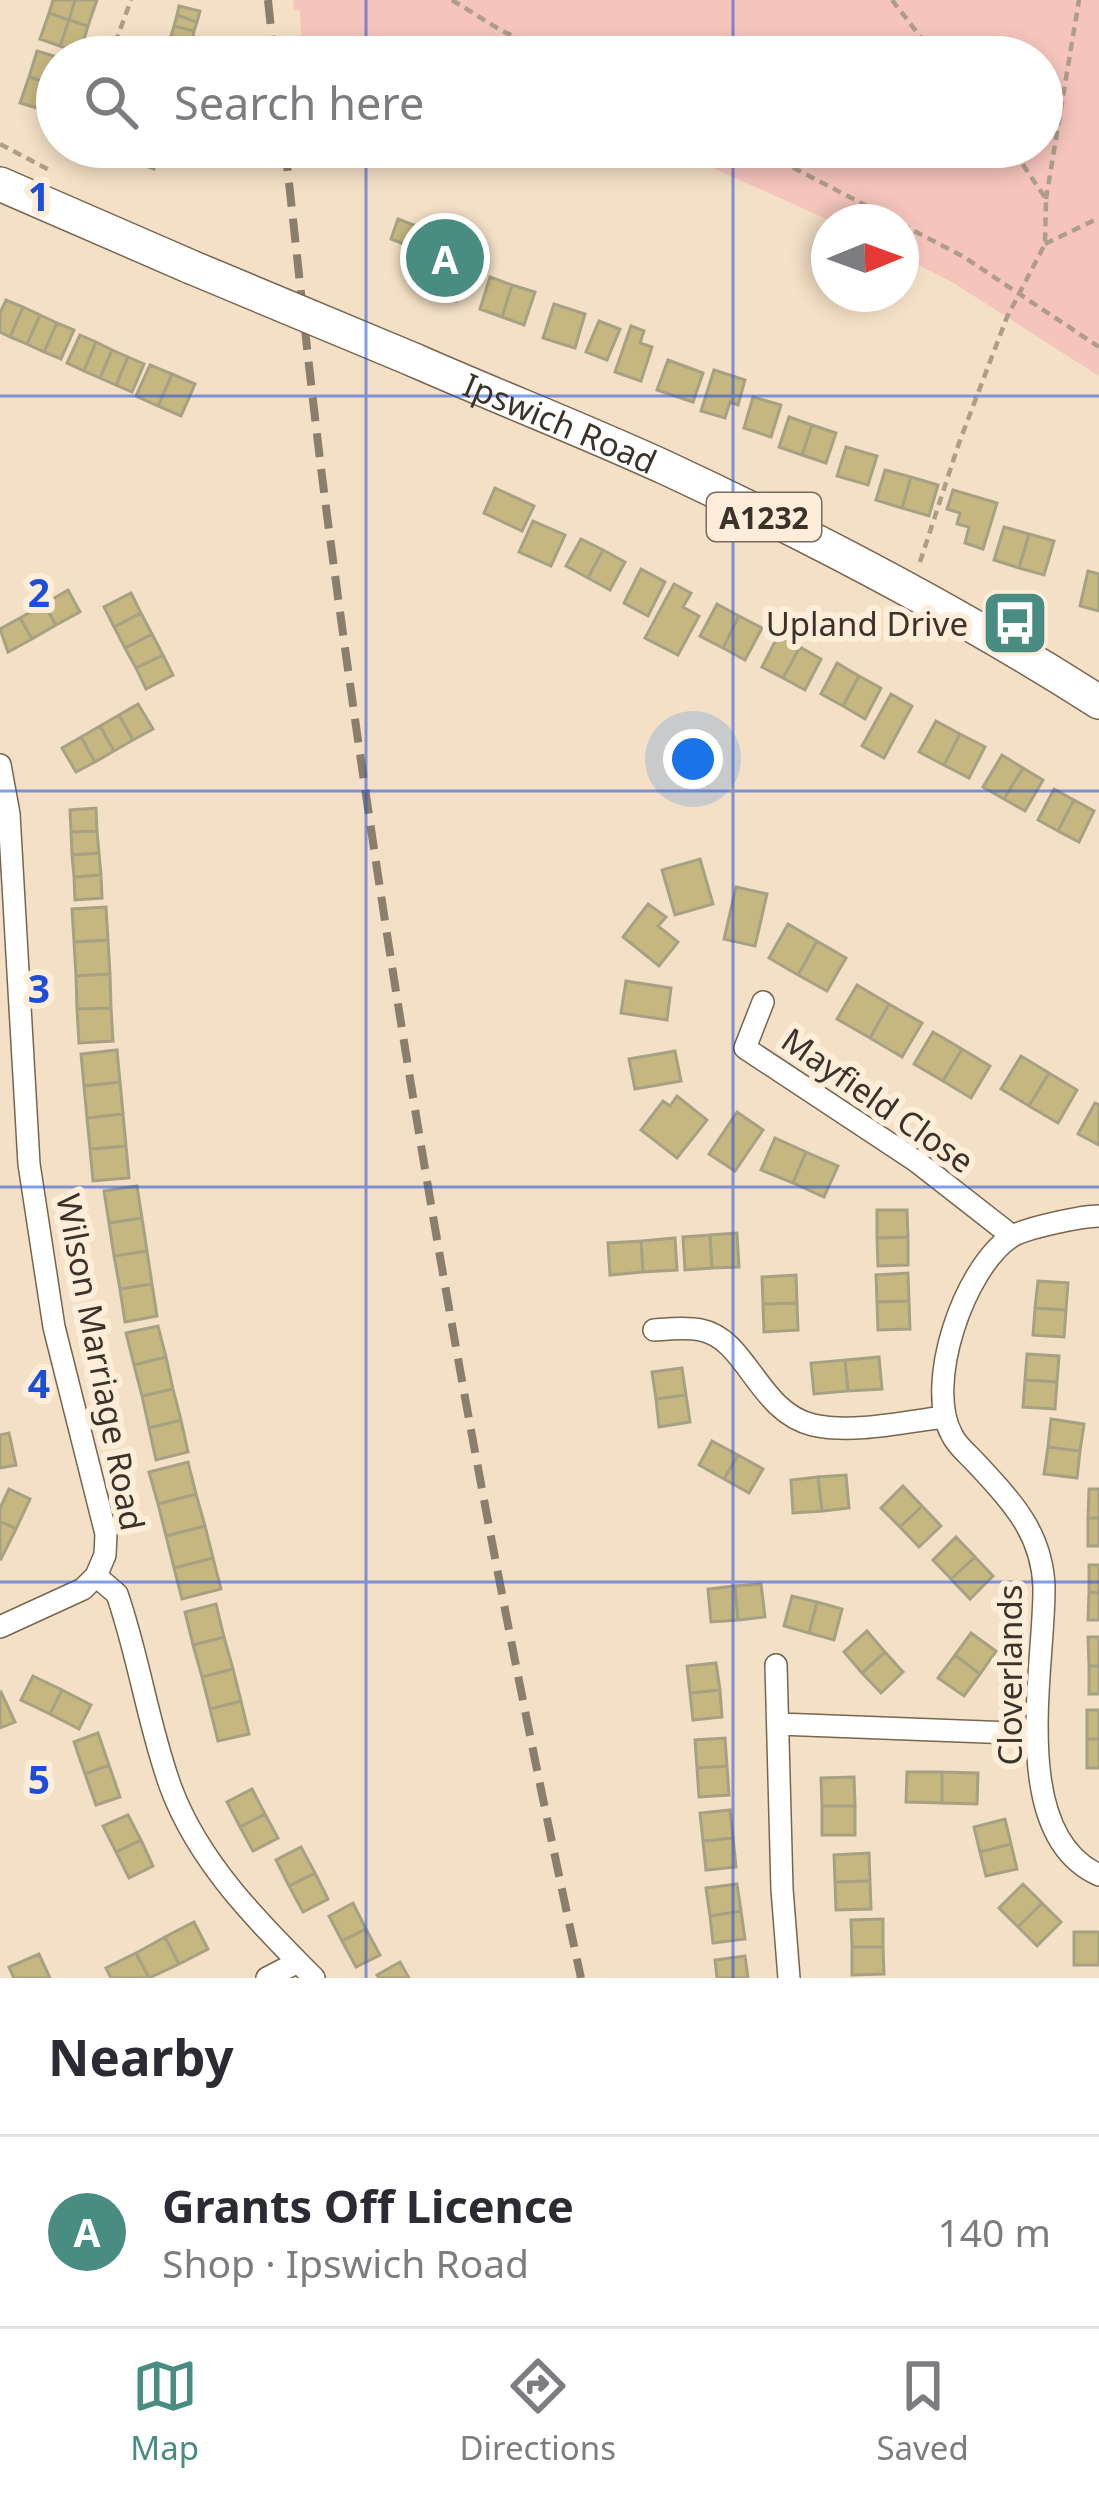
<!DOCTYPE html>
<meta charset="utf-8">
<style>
:root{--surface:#fff;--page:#f7f7f7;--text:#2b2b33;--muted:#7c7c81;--line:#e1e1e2;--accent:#498d82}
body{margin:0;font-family:"Noto Sans",sans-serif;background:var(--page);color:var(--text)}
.compass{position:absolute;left:811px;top:204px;width:108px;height:108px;border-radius:50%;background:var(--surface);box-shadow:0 6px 18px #0003;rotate:89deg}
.you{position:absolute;left:693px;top:759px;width:42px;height:42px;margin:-30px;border:9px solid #fff;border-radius:50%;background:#1a73e8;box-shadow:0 0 0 18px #1a73e833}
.badge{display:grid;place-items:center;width:78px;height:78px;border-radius:50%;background:var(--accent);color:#fff;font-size:39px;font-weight:700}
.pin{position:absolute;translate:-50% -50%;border:6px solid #fff;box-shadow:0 3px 12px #0006}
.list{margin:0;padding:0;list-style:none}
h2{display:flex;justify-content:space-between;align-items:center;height:156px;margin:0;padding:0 48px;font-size:51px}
h2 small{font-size:39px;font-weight:400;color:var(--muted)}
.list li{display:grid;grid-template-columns:78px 1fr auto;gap:36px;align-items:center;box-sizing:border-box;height:192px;padding:0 48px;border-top:3px solid var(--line)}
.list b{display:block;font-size:45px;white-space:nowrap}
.list p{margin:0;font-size:39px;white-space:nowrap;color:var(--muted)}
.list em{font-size:39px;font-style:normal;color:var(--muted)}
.icon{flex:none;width:66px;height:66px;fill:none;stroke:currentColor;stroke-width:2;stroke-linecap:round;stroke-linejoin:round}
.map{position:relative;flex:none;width:1099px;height:1978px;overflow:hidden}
.search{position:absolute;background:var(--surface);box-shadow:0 6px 18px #0003;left:36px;right:36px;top:36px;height:132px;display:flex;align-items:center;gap:30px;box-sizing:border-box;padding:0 42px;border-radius:66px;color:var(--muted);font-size:45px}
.sheet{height:348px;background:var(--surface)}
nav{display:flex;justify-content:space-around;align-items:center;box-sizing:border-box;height:168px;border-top:3px solid var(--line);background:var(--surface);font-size:33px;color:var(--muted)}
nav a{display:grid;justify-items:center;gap:6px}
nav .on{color:var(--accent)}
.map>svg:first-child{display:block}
.green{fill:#f5c5bc}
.building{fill:#c5b77f;stroke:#a7a083;stroke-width:3}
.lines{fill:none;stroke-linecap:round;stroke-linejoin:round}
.minor-casing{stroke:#77664e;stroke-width:24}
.primary-casing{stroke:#77664e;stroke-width:36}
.path{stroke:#ad9d89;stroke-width:4.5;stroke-dasharray:9 6;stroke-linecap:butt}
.minor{stroke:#fff;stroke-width:21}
.primary{stroke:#fff;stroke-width:33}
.rail{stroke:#8b7e6d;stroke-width:8;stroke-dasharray:24 12;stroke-linecap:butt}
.primary-bridge-casing{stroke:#77664e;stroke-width:36;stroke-linecap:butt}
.primary-bridge{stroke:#fff;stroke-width:33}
.grid{fill:none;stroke:#1d4ed8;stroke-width:3;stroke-opacity:0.55}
.labels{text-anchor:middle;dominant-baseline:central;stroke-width:12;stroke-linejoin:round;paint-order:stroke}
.shield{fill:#feeed9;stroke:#766b5e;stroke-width:3}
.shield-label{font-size:30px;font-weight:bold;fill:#3b3329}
.street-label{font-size:33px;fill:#3b3329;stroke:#feeed9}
.poi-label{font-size:33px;fill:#3b3329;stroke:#feeed9;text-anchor:end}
.grid-label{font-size:39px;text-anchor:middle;font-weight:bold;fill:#1d4ed8;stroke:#feeed9;stroke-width:12;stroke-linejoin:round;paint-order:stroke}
</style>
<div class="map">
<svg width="1099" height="1978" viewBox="0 0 1099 1978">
<rect width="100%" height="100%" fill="#f4e0c6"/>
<!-- green -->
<path class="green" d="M293,0h806v376l-147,-94 -51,-26v-34h-68l-167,-75h376v-90h-740l-2,-46 -6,-2z"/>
<!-- building -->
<path class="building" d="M53,0h22l-6,20 -20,-7z
M75,0h22l-9,26 -19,-6z
M179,6l21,5 -3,11 -20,-7z
M49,13l20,7 -9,26 -20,-7z
M177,15l20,7 -3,9 -20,-5z
M69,20l19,6 -8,27 -20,-7z
M174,26l20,5 -2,11 -21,-6z
M37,51l20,6 -9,26 -19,-6z
M29,77l19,6 -8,26 -20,-6z
M48,83l9,3v29l-17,-6z
M117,147h22l-4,15 -21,-6z
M139,147h22l-7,22 -19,-7z
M398,219l70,27 -6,16 8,3 -14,36 -40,-16 12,-32 -37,-14z
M490,277l22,8 -10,32 -22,-8z
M512,285l23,7 -11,33 -22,-8z
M6,300l17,7 -13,30 -10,-5v-19z
M554,304l31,10 -10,34 -32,-10z
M23,307l17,8 -13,29 -17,-7z
M40,315l17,8 -13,29 -17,-8z
M599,321l21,8 -13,31 -21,-8z
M57,323l17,7 -13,29 -17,-7z
M631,326l13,5 -4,12 12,4 -11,34 -26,-9z
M80,335l16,7 -12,29 -17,-8z
M96,342l16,8 -12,28 -16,-7z
M112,350l16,7 -12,28 -16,-7z
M128,357l16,7 -12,28 -16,-7z
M668,360l35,13 -10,29 -36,-12z
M150,365l22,9 -14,32 -22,-10z
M714,370l31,10 -7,25 -8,-3 -5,16 -24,-7z
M172,374l23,10 -14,32 -23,-10z
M753,397l28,8 -10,32 -27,-9z
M789,417l23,8 -10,30 -23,-8z
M812,425l24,8 -10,30 -24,-8z
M846,447l31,9 -9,29 -31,-9z
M885,470l26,7 -9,31 -26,-8z
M911,477l27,8 -9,31 -27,-8z
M495,488l39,18 -12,25 -38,-18z
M953,490l44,13 -14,46 -18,-6 4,-16 -12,-3 3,-11 -13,-4z
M533,521l32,14 -14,31 -32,-14z
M1004,527l25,7 -10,34 -25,-8z
M1029,534l25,7 -10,34 -25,-7z
M581,539l22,11 -15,28 -22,-12z
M603,550l22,12 -15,28 -22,-12z
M641,569l24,13 -17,34 -24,-13z
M1088,571l11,3v37l-19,-5z
M674,584l17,9 -8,14 16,9 -21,39 -33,-17z
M68,590l12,22 -24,13 -12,-21z
M131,593l10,20 -27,14 -10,-20z
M44,604l12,21 -24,14 -12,-21z
M717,604l22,12 -16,32 -23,-12z
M141,613l11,21 -27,14 -11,-21z
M739,616l23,12 -17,32 -22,-12z
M20,618l12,21 -24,13 -8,-23z
M152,634l11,21 -27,13 -11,-20z
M778,636l22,11 -17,31 -21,-11z
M800,647l21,12 -16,31 -22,-12z
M163,655l10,20 -27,14 -10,-21z
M837,663l22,13 -16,30 -22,-12z
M859,676l22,12 -16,31 -22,-13z
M891,694l21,12 -28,52 -22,-12z
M138,704l15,25 -20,11 -14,-25z
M119,715l14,25 -19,11 -14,-25z
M936,721l24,13 -16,31 -25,-13z
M100,726l14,25 -19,11 -14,-25z
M960,734l25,13 -16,31 -25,-13z
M81,737l14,25 -19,10 -14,-24z
M1002,755l21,13 -19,31 -21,-12z
M1023,768l20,12 -18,31 -21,-12z
M1054,789l20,11 -16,31 -20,-11z
M1074,800l20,11 -15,31 -21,-11z
M96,808l1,23 -26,1 -1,-22z
M97,831l2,22 -27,2 -1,-23z
M99,853l2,22 -27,2 -2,-22z
M700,859l13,45 -38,11 -13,-45z
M101,875l1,23 -27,2 -1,-23z
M736,887l31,7 -12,52 -31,-7z
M648,904l18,13 -8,9 20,16 -19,24 -36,-29z
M106,907l2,33 -34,2 -2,-33z
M788,924l29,17 -19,34 -29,-17z
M108,940l2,34 -34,2 -2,-34z
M817,941l29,17 -19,33 -29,-16z
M110,974l1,34 -34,1 -1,-33z
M626,981l45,7 -4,32 -46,-7z
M857,985l32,19 -19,34 -33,-19z
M889,1004l33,19 -20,34 -32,-19z
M111,1008l2,33 -34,2 -2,-34z
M933,1032l29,17 -19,32 -29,-17z
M962,1049l28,17 -19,32 -28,-17z
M117,1050l3,32 -36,4 -3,-32z
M675,1051l6,30 -46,8 -6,-30z
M1021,1056l28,17 -20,33 -28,-17z
M1049,1073l28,17 -19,33 -29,-17z
M120,1082l3,32 -36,4 -3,-32z
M677,1096l30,24 -30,38 -36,-28 22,-29 7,5z
M1095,1103l4,2v40l-21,-11z
M737,1112l26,18 -28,41 -26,-17z
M123,1114l3,32 -36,3 -3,-31z
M775,1138l31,14 -13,31 -32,-13z
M126,1146l3,32 -36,3 -3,-32z
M806,1152l32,14 -14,31 -31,-14z
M137,1186l5,32 -33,5 -5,-32z
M877,1210h30l1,27 -31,1z
M142,1218l5,33 -33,5 -5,-33z
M737,1233l2,34 -27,1 -2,-33z
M710,1235l2,33 -27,2 -2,-33z
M908,1237v28l-30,1 -1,-28z
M675,1238l2,32 -34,2 -2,-31z
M641,1241l2,31 -33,3 -2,-32z
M147,1251l5,33 -32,5 -6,-33z
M908,1273l1,28 -32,1 -1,-27z
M796,1275l1,28 -34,1 -1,-27z
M1038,1281l30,2 -2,27 -31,-2z
M152,1284l5,32 -32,6 -5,-33z
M909,1301l1,28 -32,1 -1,-28z
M797,1303l1,27 -34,2 -1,-28z
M1035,1308l31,2 -2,27 -31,-2z
M158,1326l8,31 -32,8 -8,-32z
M1027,1354l32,2 -2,26 -32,-2z
M166,1357l7,32 -31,7 -8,-31z
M879,1357l3,32 -34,2 -3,-31z
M845,1360l3,31 -34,3 -3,-31z
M682,1368l4,27 -30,4 -4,-27z
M1025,1380l32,2 -2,27 -32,-2z
M173,1389l8,31 -32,8 -7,-32z
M686,1395l4,27 -31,5 -3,-28z
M1051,1419l33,5 -4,27 -32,-4z
M181,1420l7,32 -32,8 -7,-32z
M9,1433l7,32 -16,3v-33z
M712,1441l26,14 -14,24 -25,-14z
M1048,1447l32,4 -3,27 -33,-4z
M738,1455l25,14 -14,24 -25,-14z
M188,1462l8,32 -38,10 -9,-32z
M846,1475l3,33 -27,3 -4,-34z
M818,1477l4,34 -29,2 -2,-33z
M903,1486l19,20 -22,21 -19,-19z
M9,1489l21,10 -14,30 -16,-8v-13z
M1089,1489h10v29h-11z
M196,1494l9,32 -39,10 -8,-32z
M922,1506l19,20 -22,21 -19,-20z
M1088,1518h11v28h-11z
M0,1521l16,8 -15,30 -1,-1z
M205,1526l8,32 -39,10 -8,-32z
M956,1537l19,20 -24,22 -18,-19z
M975,1557l18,19 -23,23 -19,-20z
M213,1558l8,31 -39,10 -8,-31z
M1089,1565h10v28l-10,-1z
M761,1584l4,33 -27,3 -3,-34z
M735,1586l3,34 -27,2 -3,-33z
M1089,1592l10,1v27h-11z
M792,1596l25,6 -8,31 -25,-7z
M817,1602l25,7 -8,31 -25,-7z
M216,1604l8,33 -31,8 -8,-33z
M867,1631l18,21 -23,21 -18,-21z
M971,1633l25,18 -16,23 -25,-19z
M224,1637l9,32 -31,8 -9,-32z
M1088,1637h11v29h-10z
M885,1652l18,20 -22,21 -19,-20z
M955,1655l25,19 -16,22 -26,-18z
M716,1663l4,27 -30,3 -3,-27z
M1089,1666h10v28h-10z
M233,1669l8,32 -31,8 -8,-32z
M33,1676l29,14 -12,24 -29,-14z
M62,1690l29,15 -12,24 -29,-15z
M720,1690l2,27 -29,3 -3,-27z
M1,1692l14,30 -15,6v-35z
M241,1701l8,33 -31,7 -8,-32z
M1087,1710h12v29h-12z
M98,1733l11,32 -24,9 -11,-32z
M725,1738l2,28 -30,2 -2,-28z
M1087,1739h12v29h-12z
M109,1765l11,32 -24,8 -11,-31z
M727,1766l2,29 -30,2 -2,-29z
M907,1772h35v31l-36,-1z
M942,1772l36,1 -1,31 -35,-1z
M854,1777l1,29h-33l-1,-28z
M252,1789l13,25 -25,13 -13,-25z
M822,1806h33v29h-33z
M730,1810l3,28 -30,3 -3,-28z
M265,1814l13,24 -25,13 -13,-24z
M128,1815l13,25 -25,12 -13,-26z
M1005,1819l6,25 -31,8 -6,-25z
M733,1838l3,29 -30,3 -3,-29z
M141,1840l12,26 -24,12 -13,-26z
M1011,1844l6,25 -31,7 -6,-24z
M301,1847l14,26 -26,13 -13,-26z
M869,1853l1,28 -35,1 -1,-27z
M315,1873l13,26 -25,13 -14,-26z
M870,1881l1,28 -35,1 -1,-28z
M737,1884l4,27 -31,5 -4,-28z
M1023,1884l19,19 -24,24 -19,-19z
M353,1903l13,26 -24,12 -13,-25z
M1042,1903l19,19 -24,24 -19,-19z
M741,1911l4,28 -32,4 -3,-27z
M883,1919v28h-31l-1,-27z
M194,1922l14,27 -29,15 -14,-27z
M366,1929l14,26 -24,12 -14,-26z
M1074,1932h25v33h-25z
M165,1937l14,27 -30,14 -13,-25z
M852,1947h31l1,27 -32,1z
M136,1953l13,25h-38l-5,-10z
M39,1954l11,24h-36l-5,-11z
M745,1956l3,22h-31l-2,-18z
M400,1962l9,16h-30l-2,-3z"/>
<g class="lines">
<!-- minor casing -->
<g class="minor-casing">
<path id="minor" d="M0,765l9,49 20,350 25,163 52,207 -1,21 -9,21 21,18c22,63 31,131 54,194 28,75 88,135 143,190
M763,1002l-18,46 171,113 96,75
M1099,1216c-17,0 -74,12 -88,21 -47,31 -87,148 -59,198 5,11 16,19 24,28 35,38 66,69 68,124 1,79 -37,247 55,288
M654,1330c15,-1 32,-3 47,0 46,9 57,82 112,95 40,9 91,-3 131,-8
M0,1627l83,-38 13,-13
M776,1665l6,224 7,89
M779,1724l258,10
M267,1978l31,-16"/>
</g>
<!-- primary casing -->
<g class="primary-casing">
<g id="primary">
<path d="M0,184l191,83"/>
<path id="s1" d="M414,360c84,37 169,70 252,108 148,69 295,146 433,234"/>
</g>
</g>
<!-- path -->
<path class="path" d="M452,0l50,31 59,26
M892,0l44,57
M110,57l21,-57
M0,144l53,28
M753,147l145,75
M1046,199l33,-199
M901,224l63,33 135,90
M1045,244l54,-26
M920,562l39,-119 48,-126 38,-73 1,-45 -35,-52"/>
<!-- minor -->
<use href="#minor" class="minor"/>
<!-- primary -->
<use href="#primary" class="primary"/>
<!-- rail -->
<path class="rail" d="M268,0l6,57
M285,147c15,133 28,266 46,398 64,481 147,960 250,1433"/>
<!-- primary-bridge casing -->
<g class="primary-bridge-casing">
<path id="primary-bridge" d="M191,267l223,93"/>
</g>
<!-- primary-bridge -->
<use href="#primary-bridge" class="primary-bridge"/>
</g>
<!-- grid -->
<path class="grid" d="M366,0v57M733,0v57M366,147v1831M733,147v1831M0,396h1099M0,791h1099M0,1187h1099M0,1582h1099"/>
<!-- icons -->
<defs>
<g id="bus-square" transform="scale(3.45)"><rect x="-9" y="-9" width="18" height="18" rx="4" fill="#498d82" stroke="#feeed9"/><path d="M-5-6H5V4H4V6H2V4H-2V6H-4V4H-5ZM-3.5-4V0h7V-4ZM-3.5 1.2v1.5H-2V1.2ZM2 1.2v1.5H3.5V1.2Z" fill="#fff"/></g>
</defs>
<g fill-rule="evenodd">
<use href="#bus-square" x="1015" y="623"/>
</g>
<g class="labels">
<!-- shield labels -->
<rect class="shield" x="707" y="493" width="114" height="48" rx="9"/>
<g class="shield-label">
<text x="764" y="517">A1232</text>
</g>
<!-- street labels -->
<g class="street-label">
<text stroke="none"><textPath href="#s1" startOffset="159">Ipswich Road</textPath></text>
<text transform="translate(878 1100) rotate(35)">Mayfield Close</text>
<text transform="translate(101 1362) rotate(79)">Wilson Marriage Road</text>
<text transform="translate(1009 1675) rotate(-90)">Cloverlands</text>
</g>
<!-- poi labels -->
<g class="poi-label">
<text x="968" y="623">Upland Drive</text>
</g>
</g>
<g class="grid-label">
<text x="39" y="211">1</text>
<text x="39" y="607">2</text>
<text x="39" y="1003">3</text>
<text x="39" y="1398">4</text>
<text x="39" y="1794">5</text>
</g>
</svg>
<svg class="compass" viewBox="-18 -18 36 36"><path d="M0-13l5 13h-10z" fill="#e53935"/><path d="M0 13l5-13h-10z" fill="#7c7c81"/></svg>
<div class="you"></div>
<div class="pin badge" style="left:445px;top:258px">A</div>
<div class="search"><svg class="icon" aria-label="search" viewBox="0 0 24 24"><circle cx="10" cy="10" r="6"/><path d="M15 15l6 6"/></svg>Search here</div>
</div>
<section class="sheet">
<h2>Nearby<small></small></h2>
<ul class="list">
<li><span class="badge">A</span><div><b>Grants Off Licence</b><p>Shop · Ipswich Road</p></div><em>140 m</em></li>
</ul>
</section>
<nav>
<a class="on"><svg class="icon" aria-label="map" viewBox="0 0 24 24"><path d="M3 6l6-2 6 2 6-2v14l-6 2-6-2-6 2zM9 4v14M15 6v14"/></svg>Map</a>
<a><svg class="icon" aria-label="directions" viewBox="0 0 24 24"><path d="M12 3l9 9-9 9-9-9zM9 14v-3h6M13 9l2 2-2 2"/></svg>Directions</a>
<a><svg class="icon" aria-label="saved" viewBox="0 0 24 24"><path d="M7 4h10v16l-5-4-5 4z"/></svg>Saved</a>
</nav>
